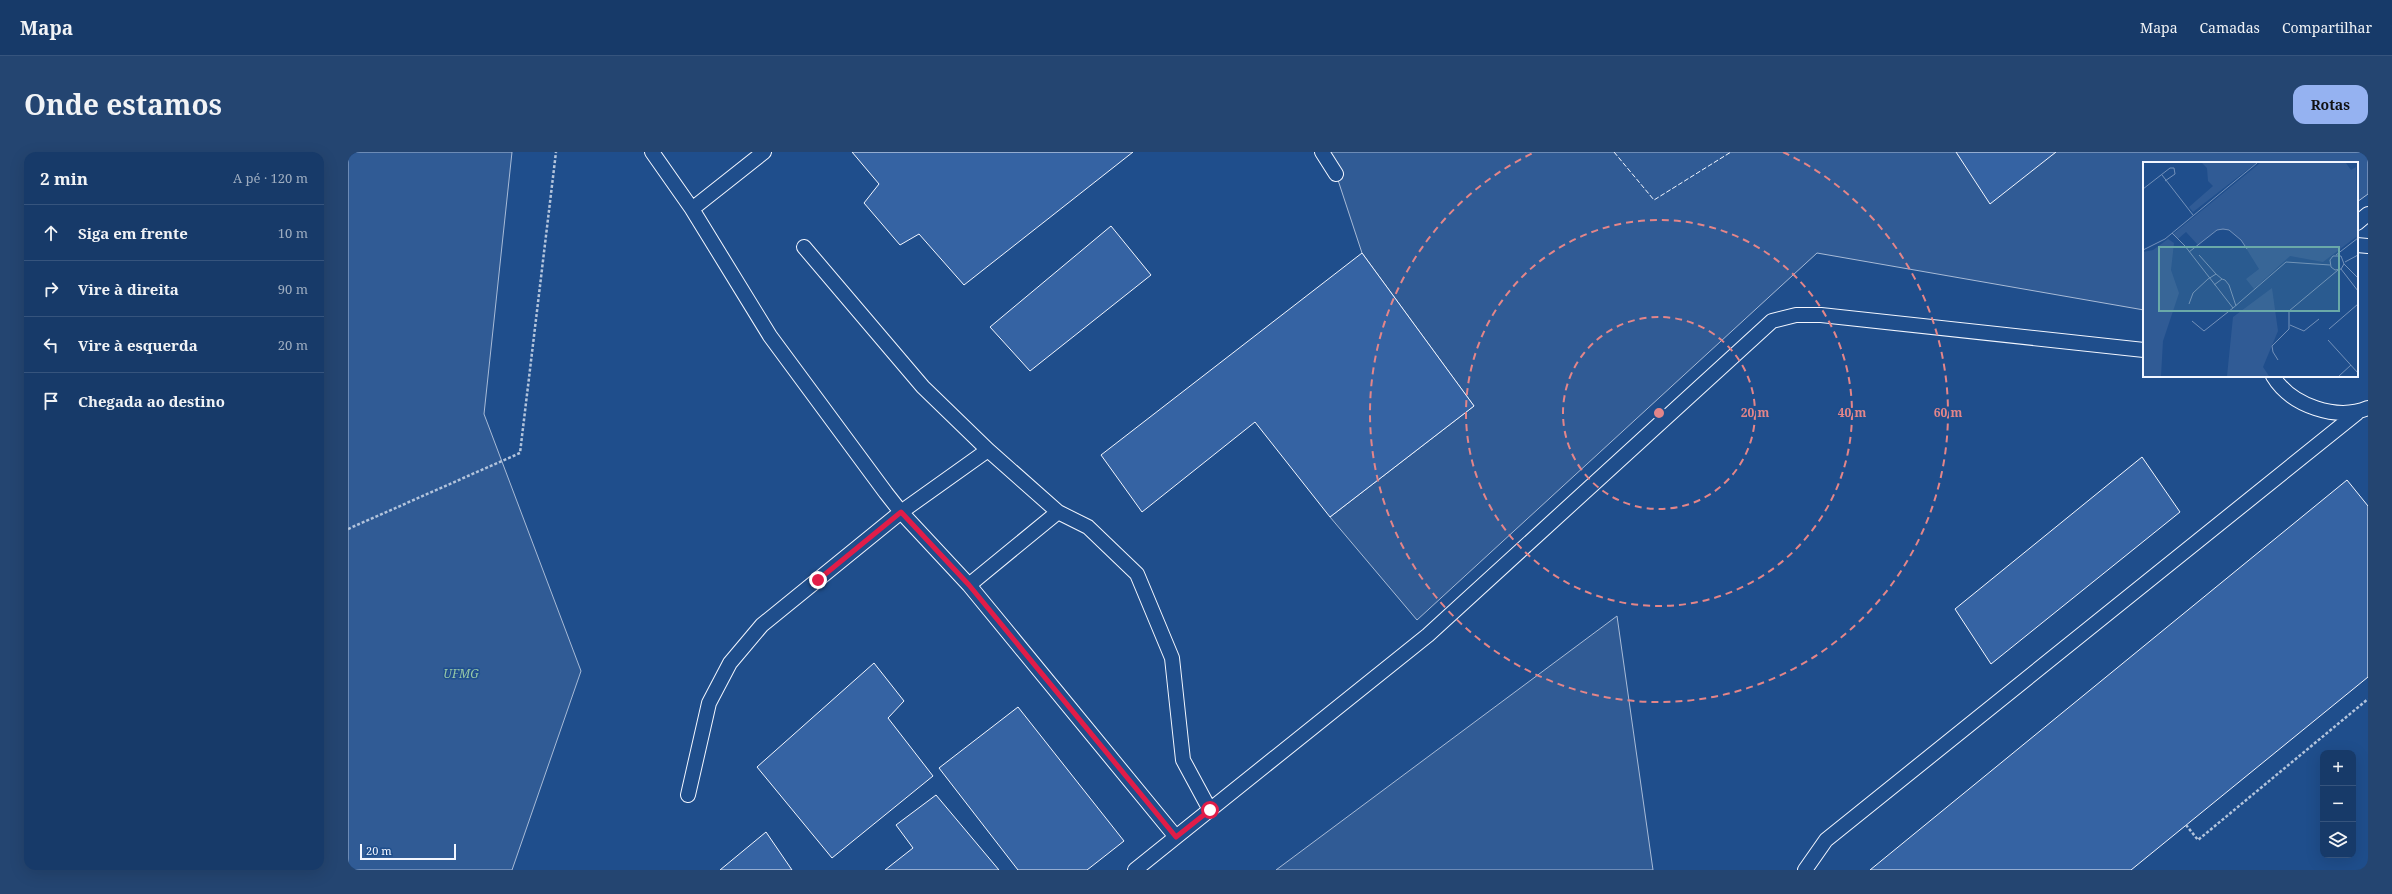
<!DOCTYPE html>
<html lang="pt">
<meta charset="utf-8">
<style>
:root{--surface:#173a69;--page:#244571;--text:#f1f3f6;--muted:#9eadc0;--line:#36547d;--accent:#95b2f1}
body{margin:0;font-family:"Noto Serif",serif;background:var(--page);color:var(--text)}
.controls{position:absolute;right:12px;bottom:12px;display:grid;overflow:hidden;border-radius:8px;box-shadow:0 4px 16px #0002}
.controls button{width:36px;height:36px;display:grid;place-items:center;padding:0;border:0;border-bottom:1px solid var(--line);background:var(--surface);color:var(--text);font:20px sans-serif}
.scale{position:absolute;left:12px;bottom:10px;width:96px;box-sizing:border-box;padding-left:4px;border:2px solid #f2f6ff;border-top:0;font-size:11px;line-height:14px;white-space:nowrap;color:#f2f6ff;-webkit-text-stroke:3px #1f4e8c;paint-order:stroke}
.stop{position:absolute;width:12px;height:12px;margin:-9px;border:3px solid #e11d48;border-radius:50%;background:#fff}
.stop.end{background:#e11d48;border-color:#fff;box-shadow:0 1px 4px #0008}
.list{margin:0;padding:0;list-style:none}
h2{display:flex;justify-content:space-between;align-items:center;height:52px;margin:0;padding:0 16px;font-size:17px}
h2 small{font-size:13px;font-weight:400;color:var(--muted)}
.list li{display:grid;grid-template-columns:26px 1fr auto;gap:12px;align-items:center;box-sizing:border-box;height:56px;padding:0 16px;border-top:1px solid var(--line)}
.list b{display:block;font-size:15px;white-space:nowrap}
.list em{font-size:13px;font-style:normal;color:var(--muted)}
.icon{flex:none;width:22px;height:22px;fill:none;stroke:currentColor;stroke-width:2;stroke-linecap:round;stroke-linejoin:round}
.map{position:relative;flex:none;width:2020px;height:718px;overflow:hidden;border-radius:12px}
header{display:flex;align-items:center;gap:24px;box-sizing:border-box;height:56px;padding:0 20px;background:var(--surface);border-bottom:1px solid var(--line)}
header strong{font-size:19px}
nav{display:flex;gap:22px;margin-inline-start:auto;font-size:14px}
.intro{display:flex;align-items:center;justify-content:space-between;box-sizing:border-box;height:96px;padding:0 24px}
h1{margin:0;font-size:28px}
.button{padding:10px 18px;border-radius:12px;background:var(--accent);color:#111;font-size:14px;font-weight:700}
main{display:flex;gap:24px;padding:0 24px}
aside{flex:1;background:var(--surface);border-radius:12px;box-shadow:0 4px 16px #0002}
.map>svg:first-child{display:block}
.built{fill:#305b95;stroke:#a8bbd7}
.building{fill:#3563a3;stroke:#f2f6ff}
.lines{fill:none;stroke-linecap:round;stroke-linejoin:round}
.lane-casing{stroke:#f2f6ff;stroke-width:16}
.path{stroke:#b3c4dc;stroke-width:2.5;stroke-dasharray:3 2;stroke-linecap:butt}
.lane{stroke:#1f4e8c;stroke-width:14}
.fence{stroke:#f2f6ff;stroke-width:1;stroke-dasharray:5 2;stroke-linecap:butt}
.route{stroke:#e11d48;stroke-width:5}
.ring{fill:none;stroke:#e38589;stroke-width:2;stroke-dasharray:7 5}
.labels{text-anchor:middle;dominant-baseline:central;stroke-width:3;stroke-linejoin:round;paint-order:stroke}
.park-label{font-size:12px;font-style:italic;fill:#97c8a6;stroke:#1f4e8c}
.inset-road{fill:none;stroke:#7391ba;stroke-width:1}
.view{fill:#6aa9a8;fill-opacity:0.15;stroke:#6aa9a8;stroke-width:2}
.inset-edge{fill:none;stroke:#f2f6ff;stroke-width:2}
.centre{fill:#e38589;stroke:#1f4e8c;stroke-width:2}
.ring-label{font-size:12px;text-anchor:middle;font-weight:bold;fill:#e38589;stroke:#1f4e8c;stroke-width:3;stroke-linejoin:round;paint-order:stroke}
</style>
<header>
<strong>Mapa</strong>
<nav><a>Mapa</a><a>Camadas</a><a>Compartilhar</a></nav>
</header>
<div class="intro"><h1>Onde estamos</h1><a class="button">Rotas</a></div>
<main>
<aside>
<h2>2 min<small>A pé · 120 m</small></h2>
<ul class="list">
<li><svg class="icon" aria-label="ahead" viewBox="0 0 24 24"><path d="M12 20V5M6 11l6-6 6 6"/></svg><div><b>Siga em frente</b></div><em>10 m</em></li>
<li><svg class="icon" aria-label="right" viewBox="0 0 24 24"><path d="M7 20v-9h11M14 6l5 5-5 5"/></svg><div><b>Vire à direita</b></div><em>90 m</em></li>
<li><svg class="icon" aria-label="left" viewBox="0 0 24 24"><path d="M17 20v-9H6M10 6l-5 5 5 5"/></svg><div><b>Vire à esquerda</b></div><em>20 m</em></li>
<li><svg class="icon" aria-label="arrive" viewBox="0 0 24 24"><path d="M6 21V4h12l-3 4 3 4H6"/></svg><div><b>Chegada ao destino</b></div></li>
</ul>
</aside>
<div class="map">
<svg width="2020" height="718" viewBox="0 0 2020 718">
<rect width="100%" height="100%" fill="#1f4e8c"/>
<!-- built -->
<path class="built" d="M0,0h164l-28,262 97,257 -69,199h-164z
M974,0h1046v42l-11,8v-39h-213v147l-327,-57 -400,367 -87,-103 144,-111 -112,-153 -26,-79z
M1269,464l36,254h-377z"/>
<!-- building -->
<path class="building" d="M504,0h281l-169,133 -45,-51 -19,11 -36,-42 15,-19z
M1608,0h100l-66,52z
M763,74l40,49 -121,96 -40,-44z
M1014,101l112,153 -144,111 -75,-95 -113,90 -41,-57z
M1794,305l38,55 -189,152 -36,-55z
M1999,328l21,26v171l-237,193h-261z
M526,511l30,38 -16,17 45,58 -101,82 -75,-91z
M670,555l106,134 -37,29h-69l-79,-102z
M588,643l63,75h-114l28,-22 -17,-23z
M418,680l26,38h-72z"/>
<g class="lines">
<!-- lane casing -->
<g class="lane-casing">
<path id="lane" d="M304,0l40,57 78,127 116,157 15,19 68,73 207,252 252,-202 344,-314 24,-6h25l323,35
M974,0l14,22
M344,57l72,-57
M2009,71l11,-9
M2009,93l11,1
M456,95l119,140 65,63
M1925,224c18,30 64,45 95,32
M621,433l89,-73 30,15 49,47 35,84 11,102 27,50
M340,643l21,-92 21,-40 32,-38 139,-113 87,-62 70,62
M787,718l41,-33
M1457,718l21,-30 531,-427"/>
</g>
<!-- path -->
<path class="path" d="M0,377l172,-76 36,-301
M1838,673l12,15 170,-141"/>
<!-- lane -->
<use href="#lane" class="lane"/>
<!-- fence -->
<path class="fence" d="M1266,0l40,48 77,-48"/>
</g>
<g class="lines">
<!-- route -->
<path class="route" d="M470,428l83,-68 68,73 207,252 34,-27"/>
</g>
<!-- distance rings -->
<g class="ring">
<circle cx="1311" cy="261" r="96"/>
<circle cx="1311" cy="261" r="193"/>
<path d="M1435 0A289 289 0 1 1 1187 0"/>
</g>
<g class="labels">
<!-- park labels -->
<g class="park-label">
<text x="113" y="521">UFMG</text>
</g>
</g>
<!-- overview -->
<g transform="translate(1795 10)">
<rect width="215" height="215" fill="#1f4e8c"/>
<path d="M59,1h54l-63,49 -4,-5 24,-21 -5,-5 -1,-13zM117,1h86l5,7 5,-3 2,72 -2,-2 -33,25 -33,-6 -36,33 -8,-10 13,-10 -18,-29 -12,-10h-12l-19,15 -12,-13 -8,7 -5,-5zM25,77l6,4 -3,27 8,23 -16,48 -2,35h-18v-124l10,-2zM129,126l6,43 -15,36 6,9h-42l6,-59z" fill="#305b95"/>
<path class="inset-road" d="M19,13l31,40M0,27l27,-21h4l1,6 -10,7M29,71l13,13 48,62 53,-46 44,3M0,88l22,-11 92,-76M46,90l28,-22 6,-1 6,1 12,10 6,9M56,93l17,19M193,93l22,-17M202,100l13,-7M201,102l-3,5 -6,1 -4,-3 -1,-7 3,-4h8l3,8 14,14M198,107l17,22M71,123l8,-6 3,1 4,5 7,21M46,142l4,-11 15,-14 8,-5 6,5M49,159l12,10 29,-23M147,163l14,6 15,-12M186,167l29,-25M185,178l30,33M135,198l-5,-8 -1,-6 17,-17v-18l49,-41M196,214l12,-11"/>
<path class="view" d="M16,85h180v64h-180z"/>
<rect width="215" height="215" class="inset-edge"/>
</g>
<circle cx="1311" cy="261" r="6" class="centre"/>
<g class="ring-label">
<text x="1407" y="265">20 m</text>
<text x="1504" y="265">40 m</text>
<text x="1600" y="265">60 m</text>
</g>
</svg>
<div class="controls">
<button>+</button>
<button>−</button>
<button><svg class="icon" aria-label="layers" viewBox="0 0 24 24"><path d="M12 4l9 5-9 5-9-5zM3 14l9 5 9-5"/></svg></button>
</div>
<div class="scale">20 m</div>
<div class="stop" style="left:862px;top:658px"></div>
<div class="stop end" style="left:470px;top:428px"></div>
</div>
</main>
